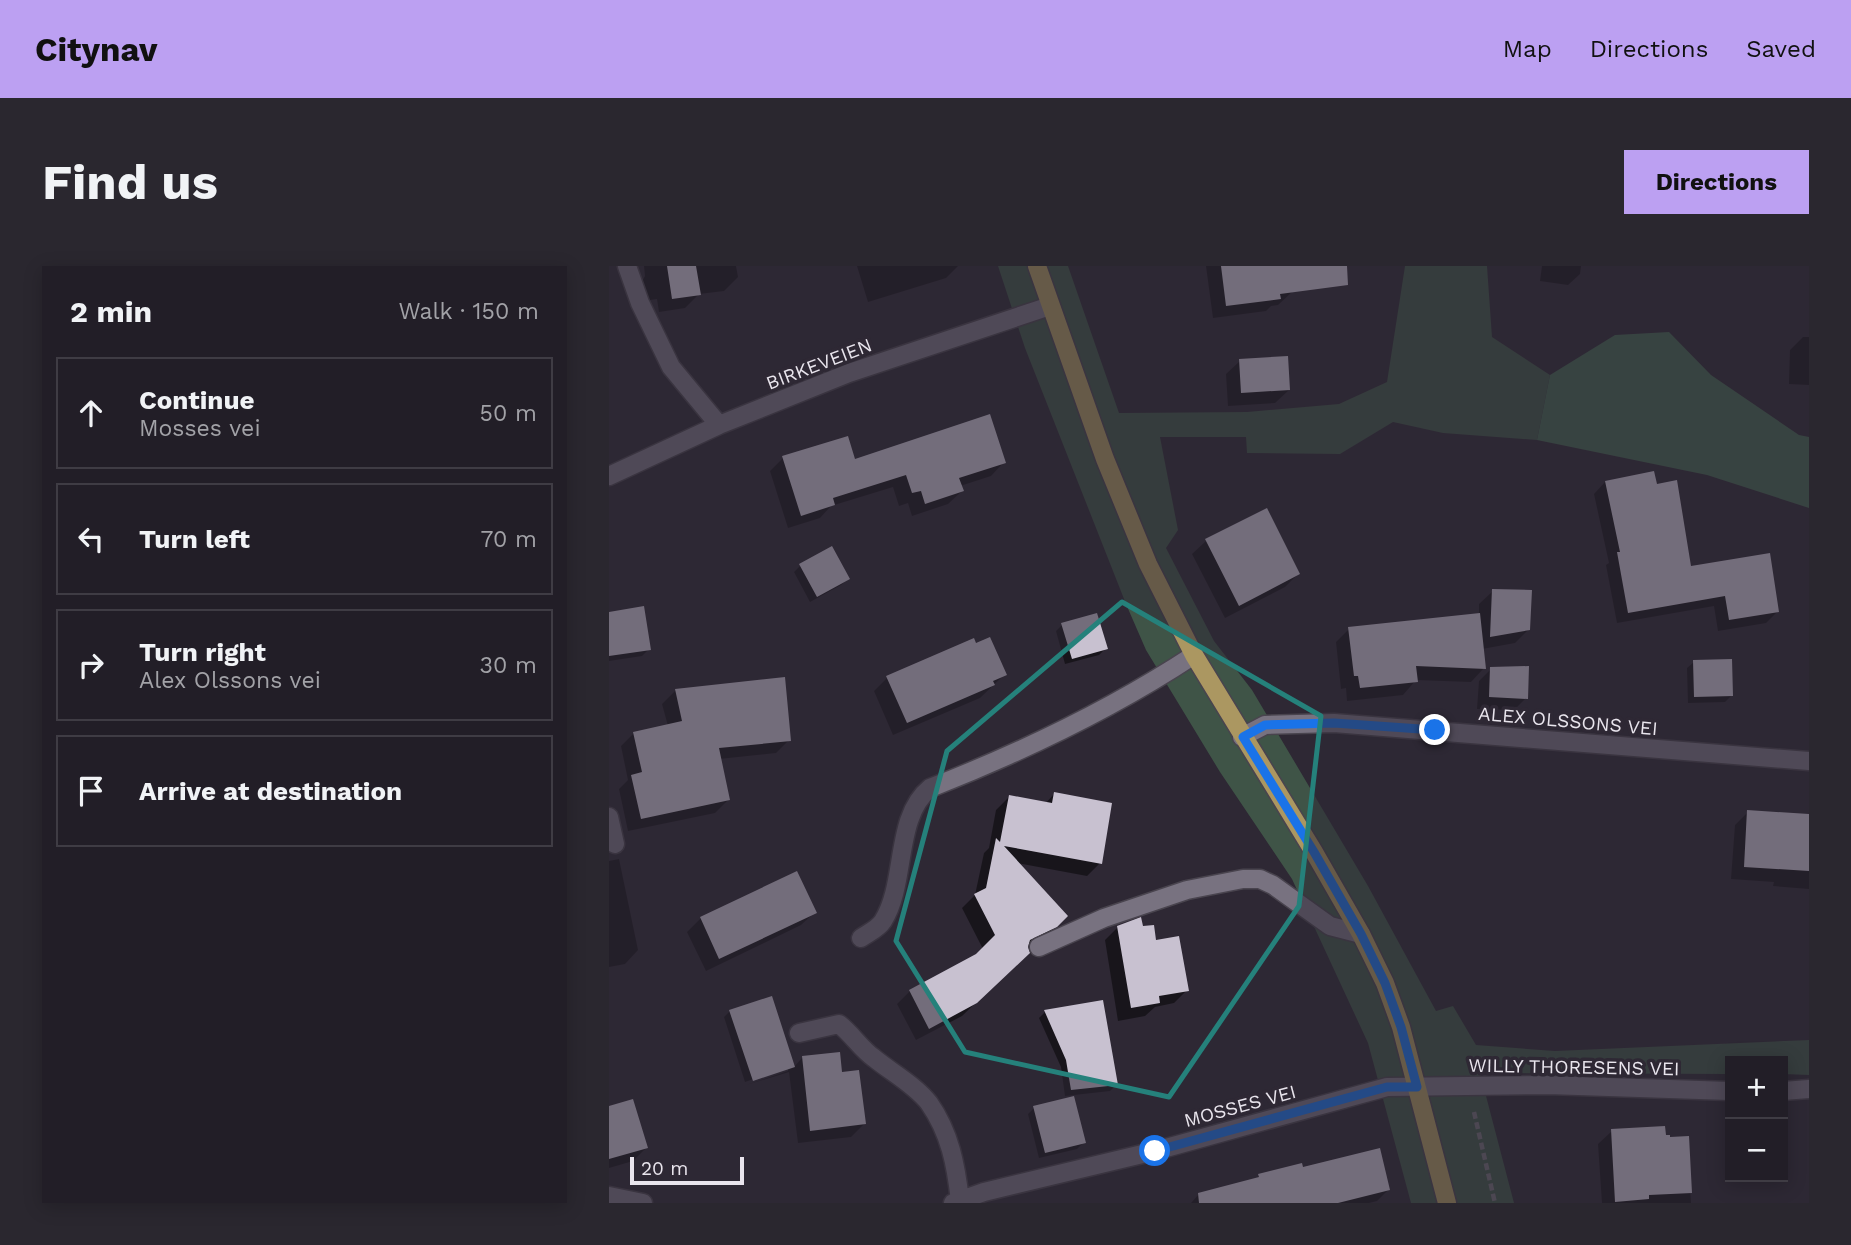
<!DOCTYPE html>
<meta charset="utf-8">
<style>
:root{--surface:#221e27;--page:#2a272f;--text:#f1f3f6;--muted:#a2a2a7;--line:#3f3c44;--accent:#bca0f2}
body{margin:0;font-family:"Work Sans",sans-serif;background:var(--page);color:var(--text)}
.controls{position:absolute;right:21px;bottom:21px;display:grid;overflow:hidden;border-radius:0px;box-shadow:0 4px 18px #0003}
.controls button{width:63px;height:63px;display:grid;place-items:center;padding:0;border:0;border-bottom:2px solid var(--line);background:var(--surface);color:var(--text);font:35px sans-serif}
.scale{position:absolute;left:21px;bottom:18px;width:114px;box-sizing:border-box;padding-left:7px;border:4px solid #e9e5ed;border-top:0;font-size:19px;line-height:24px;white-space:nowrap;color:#e9e5ed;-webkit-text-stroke:5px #2e2834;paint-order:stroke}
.stop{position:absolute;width:21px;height:21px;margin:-16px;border:5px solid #1a73e8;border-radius:50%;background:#fff}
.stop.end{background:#1a73e8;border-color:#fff;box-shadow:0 2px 7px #0008}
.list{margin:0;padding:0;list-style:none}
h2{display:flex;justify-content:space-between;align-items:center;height:91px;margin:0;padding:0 28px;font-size:30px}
h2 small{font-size:23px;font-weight:400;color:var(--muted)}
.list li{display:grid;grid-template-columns:46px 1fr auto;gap:21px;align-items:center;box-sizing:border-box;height:112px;margin:0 14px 14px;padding:0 14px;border:2px solid var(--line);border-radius:0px}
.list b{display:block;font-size:26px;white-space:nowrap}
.list p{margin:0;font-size:23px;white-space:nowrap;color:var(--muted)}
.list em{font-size:23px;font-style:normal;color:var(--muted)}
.icon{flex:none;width:38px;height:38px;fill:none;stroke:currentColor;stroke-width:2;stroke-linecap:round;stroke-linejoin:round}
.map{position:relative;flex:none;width:1200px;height:937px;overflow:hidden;border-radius:0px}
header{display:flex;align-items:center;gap:42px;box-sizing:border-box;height:98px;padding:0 35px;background:var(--accent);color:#111}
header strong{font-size:33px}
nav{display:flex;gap:38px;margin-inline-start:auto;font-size:24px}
.intro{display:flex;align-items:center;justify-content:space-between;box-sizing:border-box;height:168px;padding:0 42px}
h1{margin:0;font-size:49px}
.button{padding:18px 32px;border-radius:0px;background:var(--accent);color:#111;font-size:24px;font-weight:700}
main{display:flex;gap:42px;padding:0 42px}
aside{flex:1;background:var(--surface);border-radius:0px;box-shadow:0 4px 18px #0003}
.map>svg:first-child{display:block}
.green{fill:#3f5447}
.forest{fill:#446450}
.shadow{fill:#0007}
.building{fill:#c8c1d0}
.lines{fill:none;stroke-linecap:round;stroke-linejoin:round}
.minor-casing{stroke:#49444e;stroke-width:21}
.major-casing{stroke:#49444e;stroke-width:21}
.path{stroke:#726d77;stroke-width:4.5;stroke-dasharray:7 3.5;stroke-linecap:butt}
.minor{stroke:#787280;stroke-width:18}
.major{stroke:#ab9761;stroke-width:18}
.route{stroke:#1a73e8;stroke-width:9}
.marked{fill:none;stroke:#25817b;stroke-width:5;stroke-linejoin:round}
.labels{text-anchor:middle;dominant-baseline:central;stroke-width:7;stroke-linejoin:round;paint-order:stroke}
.street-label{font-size:19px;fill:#e9e5ed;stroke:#2e2834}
</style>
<header>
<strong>Citynav</strong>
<nav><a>Map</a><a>Directions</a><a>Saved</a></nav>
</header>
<div class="intro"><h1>Find us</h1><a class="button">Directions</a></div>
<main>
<aside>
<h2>2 min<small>Walk · 150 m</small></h2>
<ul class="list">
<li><svg class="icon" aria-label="ahead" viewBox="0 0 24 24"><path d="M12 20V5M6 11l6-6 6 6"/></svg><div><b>Continue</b><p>Mosses vei</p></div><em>50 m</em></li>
<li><svg class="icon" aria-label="left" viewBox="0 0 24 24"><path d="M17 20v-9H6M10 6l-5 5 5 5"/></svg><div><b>Turn left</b></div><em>70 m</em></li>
<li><svg class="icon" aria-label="right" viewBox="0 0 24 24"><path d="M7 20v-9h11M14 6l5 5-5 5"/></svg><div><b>Turn right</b><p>Alex Olssons vei</p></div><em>30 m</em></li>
<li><svg class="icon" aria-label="arrive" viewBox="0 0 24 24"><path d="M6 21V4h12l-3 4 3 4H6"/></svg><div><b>Arrive at destination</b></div></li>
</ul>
</aside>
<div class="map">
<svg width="1200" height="937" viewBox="0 0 1200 937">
<rect width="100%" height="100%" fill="#2e2834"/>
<!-- green -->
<path class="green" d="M389,0h70l51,147 128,-1 92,-8 48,-22 18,-116h82l5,71 58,38 -13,65 -94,-7 -50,-11 -53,32 -93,-1 -1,-16h-86l18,93 -12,18 48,93 38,49 116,196 68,125 17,-5 23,39 79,6 254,-11v35l-26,-1v-13h-53v13l-250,-1 34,130h-103l-43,-160 -76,-164 -72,-107 -74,-122 -20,-46 -101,-256z"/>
<!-- forest -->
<path class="forest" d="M1060,66l42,43 88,60 10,2v71l-102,-33 -170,-35 13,-65 65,-40z"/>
<!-- shadow -->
<path class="shadow" d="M35,0h92l2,11 -14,14 -25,3 -14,14 -26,4 -2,-13 -7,1 -13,-9 8,-15z
M248,0h101l-12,12 -78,24z
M597,0h83l3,26 -14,13 -7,1 -5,5 -53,7z
M933,0h39l-1,8 -12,11 -28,-4z
M1194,71h6v48l-20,-1 1,-34z
M631,95l49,29 -14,13 -47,3 -2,-32z
M174,192l70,3 151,1 -13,14 -31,10 2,5 -14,13 -36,12 -4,-13 -9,3 -6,-19 -62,19 -11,12 -32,10 -18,-57z
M996,216l50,4 35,82 88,43 -12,12 -48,8 -4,-25 -97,17 -11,-58 3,-2 -15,-69z
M657,244l32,64 -13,13 -60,31 -33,-64 14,-13z
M191,300l48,13 -7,6 -31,17 -16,-30z
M884,325l36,38 -14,14 -33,6 2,19 -13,14 -55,-2 -13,15 -56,6 -1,-13 -5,1 -5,-47 13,-13 130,-14v-11z
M0,347l40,36 -7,7 -33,5z
M453,359l44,23 -7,7 -34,9 -9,-33z
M1085,396l37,34 -6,6 -37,1 -1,-35z
M882,403l35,29 -12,12 -37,-1 2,-28z
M396,408l-25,24 -87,37 -19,-44 13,-13z
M174,413l6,61 -13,13 -57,6 9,41 -13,13 -87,18 -9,-42 9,-9 -7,-34 13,-13 34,-7 -6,-22 13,-13z
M445,528l46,69 -13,13 -70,-13 49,53 -24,23 -16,8 2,5 -66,64 -46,24 -19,-36 13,-13 67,-36 6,-6 -21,-41 13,-13 9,-42 5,-5 7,-38 13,-13 36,7z
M1139,546l61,4v73l-36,-3 1,-4 -43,-3 4,-54z
M10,593l19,91 -13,14 -16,3v-106z
M206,646l-14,13 -95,46 -19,-39 14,-14z
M509,661l24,1 13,14 32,48 -13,13 -19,4 -10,9 -27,5 -13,-81z
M493,736l14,83 -6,6 -45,5 -4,-29 -22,-49 6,-6z
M121,745l64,56 8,-9 39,16 23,50 -13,13 -53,6 -9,-71 -43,13 42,-14v-4l-43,15 -21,-65z
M0,842l37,40 -13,13 -24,7z
M425,842l50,34 -7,7 -38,9 -11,-44z
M1003,865l57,8 18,-1 4,65h-89l-4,-59z
M693,903l87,20 -12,12 -8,2h-178l8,-9z"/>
<!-- building -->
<path class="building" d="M58,0h29l5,29 -29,4z
M612,0h126l1,19 -68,9 1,5 -55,7z
M679,90l2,34 -49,3 -2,-34z
M381,148l16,49 -47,15 5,13 -39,13 -4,-13 -9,2 -6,-18 -73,23 2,7 -34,11 -19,-60 66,-20 7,23z
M1045,205l3,13 20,-4 14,86 79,-13 9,59 -50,8 -4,-24 -97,17 -11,-61h3l-15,-71z
M658,242l33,66 -61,32 -34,-67z
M223,280l18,33 -33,18 -18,-33z
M883,323l40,1 -2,40 -40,7z
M35,340l7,44 -42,6v-44z
M488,347l11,36 -36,10 -11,-36z
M871,347l6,56 -70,-3 2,16 -58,6 -2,-12h-4l-6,-49z
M381,371l17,38 -14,6 2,4 -88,38 -21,-47 88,-38 2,5z
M1123,393l1,37 -39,1 -1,-37z
M920,400l-1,33 -39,-2 1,-30z
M176,411l6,64 -72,7 11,52 -89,19 -10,-44 11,-3 -9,-40 49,-11 -7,-32z
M445,526l58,11 -10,61 -98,-18 64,70 -11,11 -27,13 -2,7 2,6 -53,50 -48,26 -20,-39 67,-36 19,-19 -21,-41 12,-6 10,-50 4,4 9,-47 43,8z
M1138,544l62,4v57l-65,-4z
M188,605l20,42 -98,46 -19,-42z
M532,651l2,9 11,-1 2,15 23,-4 10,55 -30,5 1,7 -29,5 -14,-82z
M163,730l23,71 -42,14 -24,-71z
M494,734l15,85 -47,5 -5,-30 -22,-50z
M231,786l2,20 17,-2 7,54 -56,7 -8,-75z
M465,830l12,47 -41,10 -12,-47z
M24,833l15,49 -39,11v-53z
M1056,860l1,9h4v2l19,-1 3,57 -43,2v4l-34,3 -4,-73z
M771,882l10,42 -52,13h-139l-1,-10 61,-16 -1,-3 44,-11 1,4z"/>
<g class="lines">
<!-- minor casing -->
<g class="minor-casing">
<path id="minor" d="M18,0l13,37 31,64 48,58
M0,210l110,-51 130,-52 201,-67
M633,471l23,-12 69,-2 475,38
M0,551l6,27
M252,672c7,-5 17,-9 22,-17 24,-38 11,-104 47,-133 92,-36 182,-79 264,-133
M430,681l65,-29 83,-28 56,-11h17l13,6 57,41 31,8
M190,767l40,-9c13,10 22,25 35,34 17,14 41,27 55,45 21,30 27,62 31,98
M1174,825l26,-2
M0,930l34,7
M344,937l31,-11 171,-41 232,-64 161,-2 182,6"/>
</g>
<!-- major casing -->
<g class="major-casing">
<path id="major" d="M428,0l68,193 43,105 46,91 120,197 47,82 24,49 16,44 46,176"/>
</g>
<!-- path -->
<path class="path" d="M865,846l21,91"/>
<!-- minor -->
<use href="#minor" class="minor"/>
<!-- major -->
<use href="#major" class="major"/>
</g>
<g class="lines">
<!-- route -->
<path class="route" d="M546,885l232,-64h30l-16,-60 -16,-44 -24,-49 -47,-82 -71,-115 22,-12 69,-2 101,7"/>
</g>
<!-- marked area -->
<path d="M0 0H1200V937H0ZM513,336l199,114 -22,190 -130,191 -204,-45 -69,-111 51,-190z" fill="#2e2834" fill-opacity=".55" fill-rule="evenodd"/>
<path class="marked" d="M513,336l199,114 -22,190 -130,191 -204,-45 -69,-111 51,-190z"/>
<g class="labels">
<!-- street labels -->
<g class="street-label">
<text transform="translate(210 98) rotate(-21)">BIRKEVEIEN</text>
<text transform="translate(959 455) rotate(5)">ALEX OLSSONS VEI</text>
<text transform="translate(965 801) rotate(1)">WILLY THORESENS VEI</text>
<text transform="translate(631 840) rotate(-15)">MOSSES VEI</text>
</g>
</g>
</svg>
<div class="controls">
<button>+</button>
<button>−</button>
</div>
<div class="scale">20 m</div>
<div class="stop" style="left:546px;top:885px"></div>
<div class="stop end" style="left:826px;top:464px"></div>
</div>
</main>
